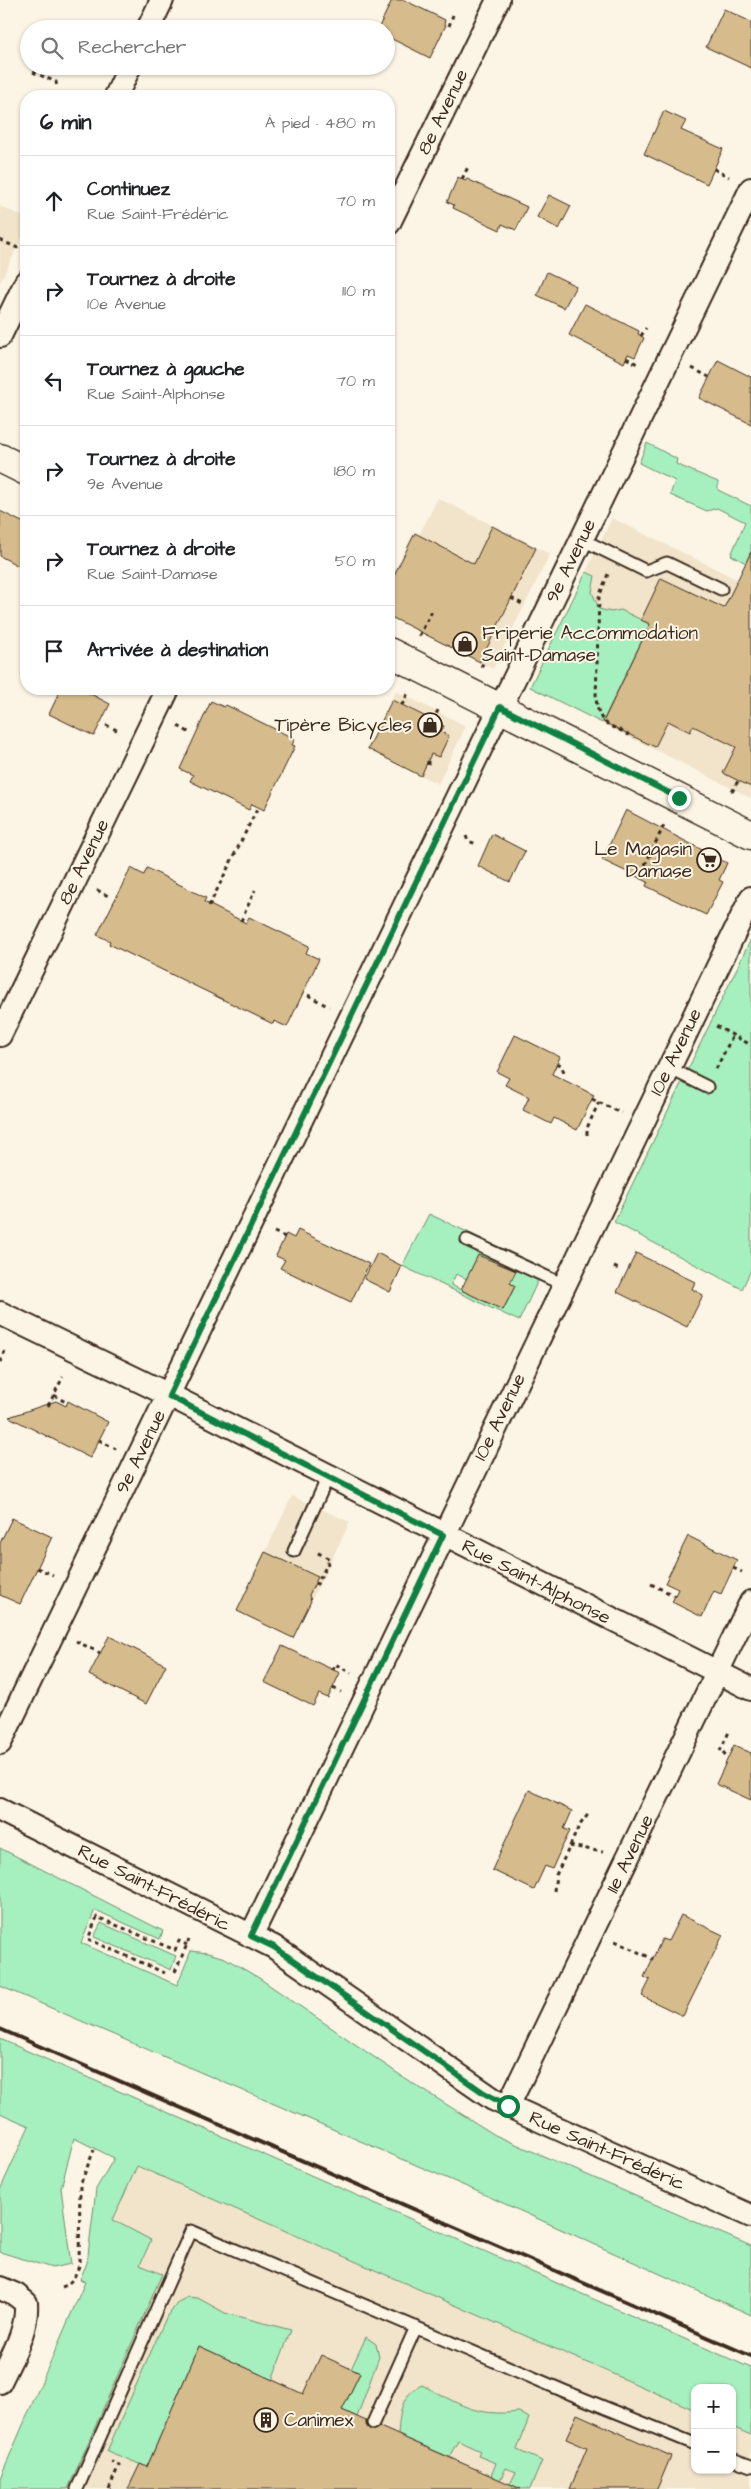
<!DOCTYPE html>
<html lang="fr">
<meta charset="utf-8">
<style>
:root{--surface:#fff;--page:#f6f6f6;--text:#202124;--muted:#757577;--line:#e0e0e0}
body{margin:0;font-family:"Architects Daughter",sans-serif;background:var(--page);color:var(--text)}
.controls{position:absolute;right:15px;bottom:15px;display:grid;overflow:hidden;border-radius:10px;box-shadow:0 1px 4px #0004}
.controls button{width:45px;height:45px;display:grid;place-items:center;padding:0;border:0;border-bottom:1px solid var(--line);background:var(--surface);color:var(--text);font:25px sans-serif}
.stop{position:absolute;width:15px;height:15px;margin:-11px;border:4px solid #0b8043;border-radius:50%;background:#fff}
.stop.end{background:#0b8043;border-color:#fff;box-shadow:0 1px 5px #0008}
.list{margin:0;padding:0;list-style:none}
h2{display:flex;justify-content:space-between;align-items:center;height:65px;margin:0;padding:0 20px;font-size:21px}
h2 small{font-size:16px;font-weight:400;color:var(--muted)}
.list li{display:grid;grid-template-columns:32px 1fr auto;gap:15px;align-items:center;box-sizing:border-box;height:90px;padding:0 20px;border-top:1px solid var(--line)}
.list b{display:block;font-size:19px;white-space:nowrap}
.list p{margin:0;font-size:16px;white-space:nowrap;color:var(--muted)}
.list em{font-size:16px;font-style:normal;color:var(--muted)}
.icon{flex:none;width:28px;height:28px;fill:none;stroke:currentColor;stroke-width:2;stroke-linecap:round;stroke-linejoin:round}
.map{position:relative;flex:none;width:751px;height:2489px;overflow:hidden}
.search{position:absolute;background:var(--surface);box-shadow:0 1px 4px #0004;left:20px;top:20px;width:375px;height:55px;display:flex;align-items:center;gap:12px;box-sizing:border-box;padding:0 18px;border-radius:28px;color:var(--muted);font-size:19px}
.panel{position:absolute;background:var(--surface);box-shadow:0 1px 4px #0004;left:20px;top:90px;width:375px;height:605px;border-radius:20px}
.map>svg:first-child{display:block}
.built{fill:#f1e4ca}
.green{fill:#a6efbe;stroke:#708c6e;fill-rule:evenodd}
.building{fill:#d6bc8c;stroke:#3b2a1e}
.lines{fill:none;stroke-linecap:round;stroke-linejoin:round}
.lane-casing{stroke:#3b2a1e;stroke-width:15}
.street-casing{stroke:#3b2a1e;stroke-width:26}
.secondary-casing{stroke:#3b2a1e;stroke-width:31}
.path{stroke:#3b2a1e;stroke-width:3;stroke-dasharray:4 4;stroke-linecap:butt}
.lane{stroke:#fcf5e5;stroke-width:11}
.street{stroke:#fcf5e5;stroke-width:22}
.secondary{stroke:#fcf5e5;stroke-width:28}
.rail{stroke:#3b2a1e;stroke-width:4}
.route{stroke:#0b8043;stroke-width:6}
.labels{text-anchor:middle;dominant-baseline:central;stroke-width:4;stroke-linejoin:round;paint-order:stroke}
.street-label{font-size:19px;fill:#3b2a1e;stroke:#fcf5e5}
.poi-label{font-size:19px;fill:#3b2a1e;stroke:#fcf5e5;text-anchor:start}
</style>
<div class="map">
<svg width="751" height="2489" viewBox="0 0 751 2489">
<rect width="100%" height="100%" fill="#fcf5e5"/>
<filter id="ink" filterUnits="userSpaceOnUse"><feTurbulence type="fractalNoise" baseFrequency=".02" numOctaves="2"/><feDisplacementMap in="SourceGraphic" scale="10" xChannelSelector="R" yChannelSelector="G"/><feConvolveMatrix kernelMatrix="1 2 1 2 8 2 1 2 1" color-interpolation-filters="sRGB"/></filter>
<g filter="url(#ink)">
<!-- built -->
<path class="built" d="M0,206l26,12v11l-26,54z
M438,498l112,56 -57,115 -104,-53v-31l26,-52 4,2z
M612,518l139,68v212l-221,-111z
M396,691l70,35 -28,58 -70,-35z
M292,1496l58,26 -57,116 -56,-27z
M136,2166l559,244v60h37v-43l19,8v54h-751v-11z"/>
<!-- green -->
<path class="green" d="M647,443l30,16 -1,5 42,18v8l33,16v45l-5,12 -15,-8 14,-33 -28,-14 -10,3 -37,-16 5,-14 -36,-18z
M586,572l9,4 -3,16 7,17 12,3 10,-2 29,14 -48,99 -72,-36z
M751,939v331l-9,19 -128,-67z
M429,1214l115,54 -25,53 -117,-55zM495,1257l23,11 -8,15 5,3 -12,24 -52,-25 5,-11 11,5 25,-17z
M0,1848l163,83 -3,8 -65,-29 -14,33 96,42 14,-34 17,2 17,5 34,20 147,101 89,56 256,111v69l-277,-125 -474,-204z
M101,1923l75,33 -5,14 -77,-33z
M0,2039l751,329v67l-19,-8v-39h-37v22l-558,-244 -24,54 38,20 -11,25 22,9 -94,215h-68v-11l85,-196 -5,-3 7,-16 9,-74 18,-31 -40,-20 -13,50 10,76 -19,4 -52,-16v-62l29,-64 -29,-13z
M188,2297l10,1 27,15 66,17 -19,50 -73,-34 -52,121 -40,-16 58,-131 13,-18z
M366,2337l10,7 3,13 -22,60 -15,-7 18,-37 -9,-4z
M422,2385c38,19 52,32 97,27l10,6 -12,32 25,11 -12,28h-9l-11,-5 6,-12 -10,-4 -6,12 -9,-4 5,-13 -18,-7 2,-5 -22,-10 -9,16 -51,-22c2,-22 2,-40 24,-50z"/>
<!-- building -->
<path class="building" d="M392,0h12l41,20 -1,4 2,1 -16,33 -44,-22v-7h-8z
M724,9l27,13v46l-45,-21z
M664,111l22,10 -5,9 42,19 -16,35 -63,-30z
M458,177l7,4 2,-2 60,28 -11,23 -14,-6 -2,6 -47,-22 1,-3 -7,-3z
M549,195l22,11 -12,23 -22,-12z
M547,272l29,14 -12,22 -27,-13z
M585,304l54,27 -1,3 6,4 -9,19 -7,-3 -4,9 -55,-28z
M718,360l33,17v47l-52,-26z
M0,511l26,13v46l-26,-14z
M492,526l44,22 -56,114 -91,-46v-31l26,-52 59,31z
M751,552v235l-28,-14 13,-26 -43,-21 -3,6 -22,-11 -13,26 -52,-25 47,-98 -9,-4 20,-42 63,30z
M61,689h20l29,15 -16,32 -45,-22z
M392,700l52,26 -3,6 8,4 -10,21 -8,-3 -10,22 -53,-27z
M211,701l13,6 2,-2 69,34 -3,6 3,1 -31,64 -12,-6 -3,6 -59,-29 3,-6 -13,-6z
M626,810l101,53 -8,17 4,2 -17,33 -60,-29 2,-4 -46,-22z
M492,834l33,17 -15,31 -32,-16z
M131,868l13,7 3,-7 59,30 -2,4 42,21 3,-6 60,29 -3,7 13,6 -32,68 -13,-6 -1,3 -164,-80 1,-3 -13,-6z
M515,1035l45,22 -8,17 42,21 -17,35 -23,-12 -3,6 -28,-14 6,-13 -24,-12 4,-7 -12,-6z
M298,1230l71,34 -18,38 -71,-34 5,-8 -9,-4 10,-22 8,4z
M377,1253l25,13 -12,26 -26,-13z
M636,1253l59,29 -3,7 11,6 -16,32 -70,-35z
M478,1255l38,16 -6,12 5,3 -12,24 -42,-20z
M56,1401l10,5 2,-5 40,21 -18,36 -81,-41z
M12,1518l40,19 -32,67 -20,-9v-52z
M688,1536l49,24 -16,34 -7,-3 -12,26 -30,-15 6,-13 -13,-6z
M265,1552l53,25 -9,18 2,6 -18,37 -56,-27z
M109,1636l57,29 -20,39 -57,-29z
M282,1646l58,27 -12,25 -9,-4 -6,12 -49,-24z
M734,1745l17,8v47l-35,-16z
M529,1790l43,21 -8,18 6,2 -9,18 -9,20 -7,-3 -11,24 -42,-20z
M681,1915l42,20 -40,81 -41,-20 8,-16 -6,-3 18,-38 6,2z
M199,2346l104,48 18,-39 39,18 -18,37 24,11 4,9h4l6,-3 141,62h-393l12,-25 7,3z
M577,2414l94,42 -14,33h-87l17,-41 -21,-9z"/>
<g class="lines">
<!-- lane casing -->
<g class="lane-casing">
<path id="lane" d="M581,539l65,32 21,-8 54,26
M669,1068l38,19
M467,1240l97,45
M294,1551l34,-74
M373,2423l43,-96
M732,2459l19,7
M77,2489l114,-258 373,160 131,53"/>
</g>
<!-- street casing -->
<g class="street-casing">
<path id="street" d="M148,29l14,-29
M116,96l14,-30
M389,223l109,-223
M0,336l26,-54
M0,1035l168,-346
M0,1313l169,82 582,294
M0,1743l751,-1554
M0,1810l274,137 219,152 258,117
M251,1936l500,-1038
M508,2106l243,-504
M0,2288l16,7 10,8c2,28 -15,55 -26,79"/>
</g>
<!-- secondary casing -->
<g class="secondary-casing">
<path id="secondary" d="M0,458l26,13
M389,652l362,183"/>
</g>
<!-- path -->
<path class="path" d="M449,26l4,-11
M81,70l2,-4
M33,72l23,10 1,5
M714,169l15,8
M462,179l6,-12
M0,240l20,9
M641,336l5,-8
M626,358l13,7
M692,368l17,9
M608,574l-9,23 -3,101c3,27 10,25 32,36l-3,5
M511,598l13,7
M419,636l12,-23 -5,-3
M481,667l7,-13 -3,-2
M402,705l6,-12
M433,721l6,-13
M106,725l13,6
M178,726l12,7
M428,761v8
M732,792l6,-11
M466,836l2,5 9,3
M645,865l20,-42
M97,890l13,7
M209,906l49,-99
M241,921l14,-31
M308,995l21,12
M716,1026l35,19
M557,1063l4,2 3,7
M716,1069l17,-34
M592,1099l29,14
M587,1135v-7l12,-26
M274,1232l11,5
M614,1267l7,3
M0,1362l6,-13
M54,1395l13,8
M48,1406l15,-29
M99,1440l17,9
M37,1568l16,7
M733,1568l9,4
M315,1583l2,1 13,-25 -14,-7
M651,1584l24,12
M76,1641l24,12
M333,1670l2,-6 16,9
M333,1688l8,4
M720,1751l9,-19
M723,1752l5,6
M570,1846l9,-20 11,-14
M554,1891l2,-16 14,-29 33,6
M615,1941l38,18
M175,1972l14,-32
M165,1973l-77,-34 9,-22 78,33 4,-9 8,4
M62,2287c10,-4 13,-11 17,-21l1,-81 14,-35
M109,2489l10,-24 -8,-3"/>
<!-- lane -->
<use href="#lane" class="lane"/>
<!-- street -->
<use href="#street" class="street"/>
<!-- secondary -->
<use href="#secondary" class="secondary"/>
<!-- rail -->
<path class="rail" d="M0,2029l751,327"/>
</g>
</g>
<g class="lines" filter="url(#ink)">
<!-- route -->
<path class="route" d="M508,2106l-24,-13 -210,-146 -23,-11 192,-401 -274,-139 331,-689 179,91"/>
</g>
<!-- icons -->
<defs>
<g id="shop-ring" transform="scale(1.25)"><circle r="9.5" fill="#fcf5e5" stroke="#3b2a1e" stroke-width="1.5"/><path d="M-5-2.5h2.3a2.7 3.5 0 0 1 5.4 0H5L5.5 6h-11ZM-1.5-2.5h3a1.5 2.3 0 0 0-3 0Z" fill="#3b2a1e"/></g>
<g id="supermarket-ring" transform="scale(1.25)"><circle r="9.5" fill="#fcf5e5" stroke="#3b2a1e" stroke-width="1.5"/><path d="M-6-5.5h2.5l.6 2H6L4.5 2H-2.5L-4.4-4H-6ZM-1.5 3.2a1.3 1.3 0 1 0 .1 0ZM3 3.2a1.3 1.3 0 1 0 .1 0Z" fill="#3b2a1e"/></g>
<g id="building-ring" transform="scale(1.25)"><circle r="9.5" fill="#fcf5e5" stroke="#3b2a1e" stroke-width="1.5"/><path d="M-4-6H4V6H1V3H-1V6H-4ZM-2.5-4.3h1.7v1.8h-1.7ZM.8-4.3h1.7v1.8H.8ZM-2.5-1h1.7V.8h-1.7ZM.8-1h1.7V.8H.8Z" fill="#3b2a1e"/></g>
</defs>
<g fill-rule="evenodd">
<use href="#shop-ring" x="465" y="644"/>
<use href="#shop-ring" x="430" y="725"/>
<use href="#supermarket-ring" x="709" y="860"/>
<use href="#building-ring" x="266" y="2420"/>
</g>
<g class="labels">
<!-- street labels -->
<g class="street-label">
<text transform="translate(443 112) rotate(-64)">8e Avenue</text>
<text transform="translate(571 561) rotate(-64)">9e Avenue</text>
<text transform="translate(84 862) rotate(-64)">8e Avenue</text>
<text transform="translate(676 1052) rotate(-64)">10e Avenue</text>
<text transform="translate(500 1417) rotate(-64)">10e Avenue</text>
<text transform="translate(141 1452) rotate(-64)">9e Avenue</text>
<text transform="translate(536 1582) rotate(27)">Rue Saint-Alphonse</text>
<text transform="translate(630 1854) rotate(-64)">11e Avenue</text>
<text transform="translate(154 1888) rotate(27)">Rue Saint-Frédéric</text>
<text transform="translate(607 2151) rotate(24)">Rue Saint-Frédéric</text>
</g>
<!-- poi labels -->
<g class="poi-label">
<text x="482" y="633">Friperie Accommodation<tspan x="482" dy="22">Saint-Damase</tspan></text>
<text x="412" y="725" text-anchor="end">Tipère Bicycles</text>
<text x="692" y="849" text-anchor="end">Le Magasin<tspan x="692" dy="22">Damase</tspan></text>
<text x="284" y="2420">Canimex</text>
</g>
</g>
</svg>
<div class="controls">
<button>+</button>
<button>−</button>
</div>
<div class="stop" style="left:508px;top:2106px"></div>
<div class="stop end" style="left:679px;top:798px"></div>
<div class="search"><svg class="icon" aria-label="search" viewBox="0 0 24 24"><circle cx="10" cy="10" r="6"/><path d="M15 15l6 6"/></svg>Rechercher</div>
<section class="panel">
<h2>6 min<small>À pied · 480 m</small></h2>
<ul class="list">
<li><svg class="icon" aria-label="ahead" viewBox="0 0 24 24"><path d="M12 20V5M6 11l6-6 6 6"/></svg><div><b>Continuez</b><p>Rue Saint-Frédéric</p></div><em>70 m</em></li>
<li><svg class="icon" aria-label="right" viewBox="0 0 24 24"><path d="M7 20v-9h11M14 6l5 5-5 5"/></svg><div><b>Tournez à droite</b><p>10e Avenue</p></div><em>110 m</em></li>
<li><svg class="icon" aria-label="left" viewBox="0 0 24 24"><path d="M17 20v-9H6M10 6l-5 5 5 5"/></svg><div><b>Tournez à gauche</b><p>Rue Saint-Alphonse</p></div><em>70 m</em></li>
<li><svg class="icon" aria-label="right" viewBox="0 0 24 24"><path d="M7 20v-9h11M14 6l5 5-5 5"/></svg><div><b>Tournez à droite</b><p>9e Avenue</p></div><em>180 m</em></li>
<li><svg class="icon" aria-label="right" viewBox="0 0 24 24"><path d="M7 20v-9h11M14 6l5 5-5 5"/></svg><div><b>Tournez à droite</b><p>Rue Saint-Damase</p></div><em>50 m</em></li>
<li><svg class="icon" aria-label="arrive" viewBox="0 0 24 24"><path d="M6 21V4h12l-3 4 3 4H6"/></svg><div><b>Arrivée à destination</b></div></li>
</ul>
</section>
</div>
